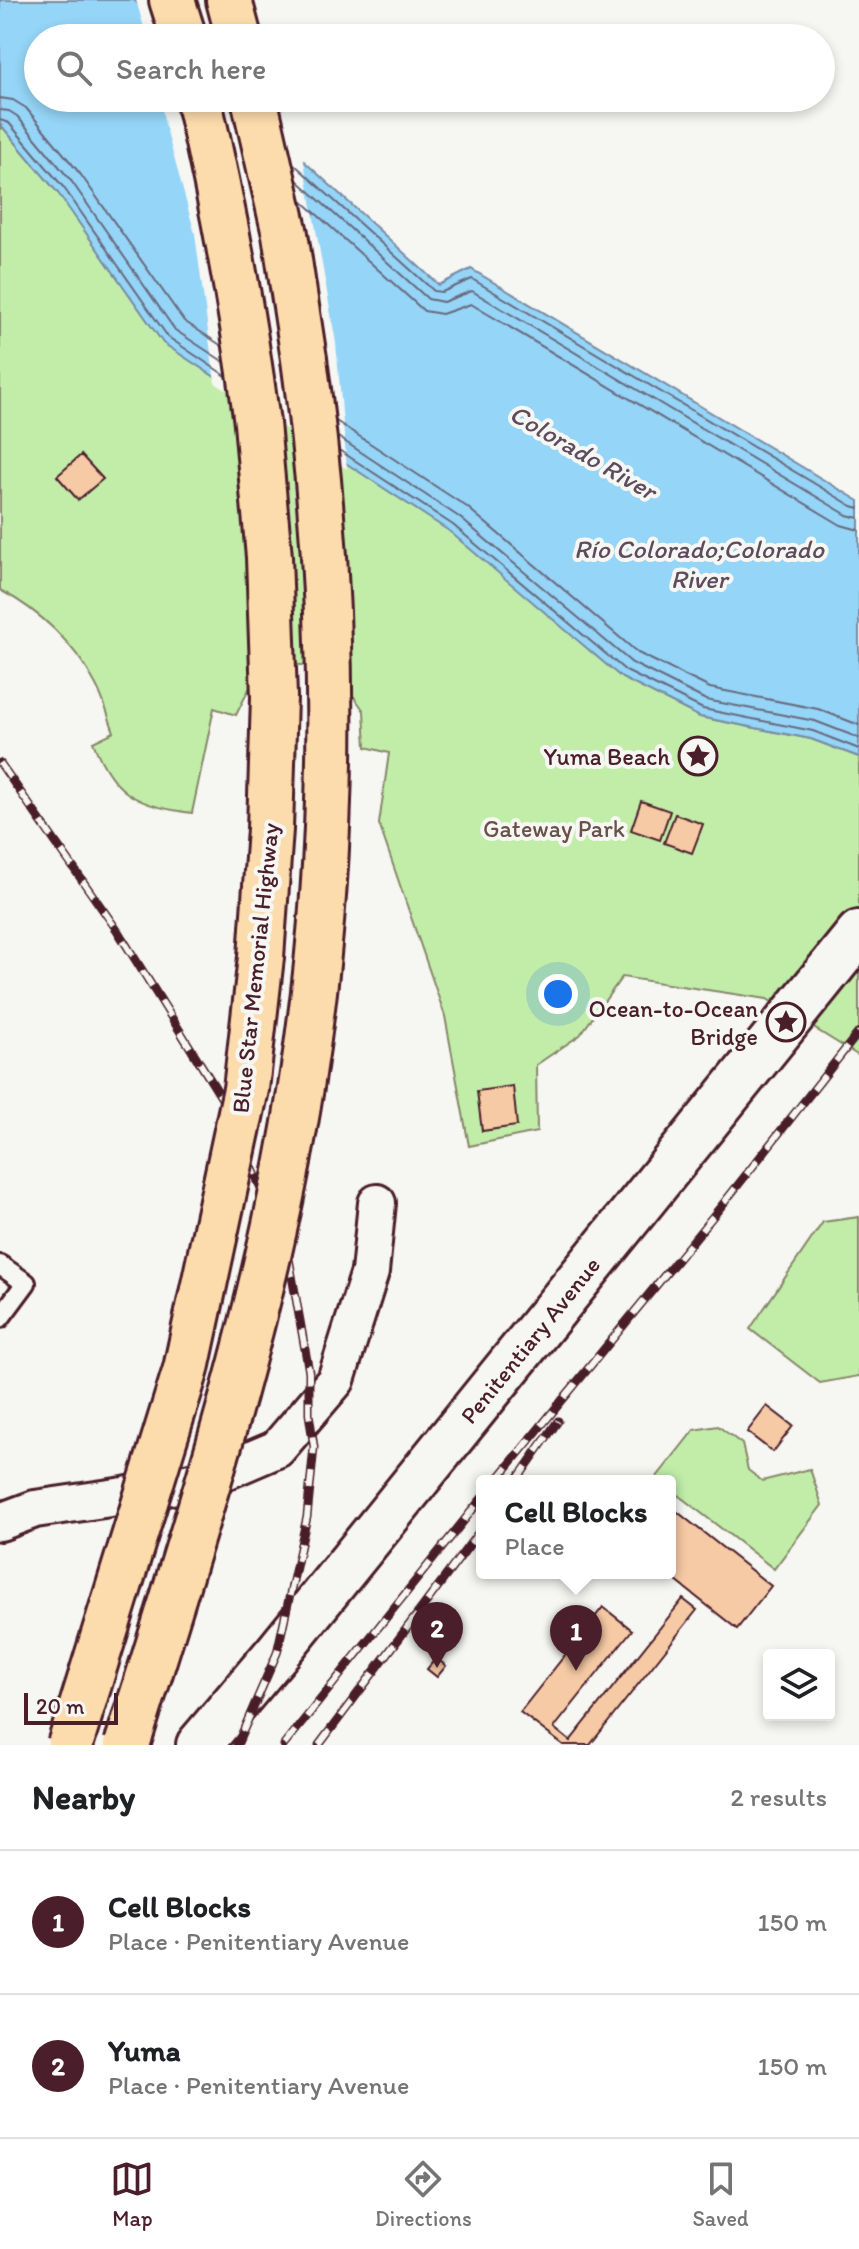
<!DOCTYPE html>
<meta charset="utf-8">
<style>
:root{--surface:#fff;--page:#f2f2f2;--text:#202124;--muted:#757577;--line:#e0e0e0;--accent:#4a1f2b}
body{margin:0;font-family:Itim,sans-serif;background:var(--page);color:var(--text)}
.controls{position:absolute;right:24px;bottom:24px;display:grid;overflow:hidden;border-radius:8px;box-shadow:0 4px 12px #0003}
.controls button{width:72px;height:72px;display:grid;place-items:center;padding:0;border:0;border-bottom:2px solid var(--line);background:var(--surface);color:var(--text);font:40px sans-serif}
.scale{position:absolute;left:24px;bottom:20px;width:94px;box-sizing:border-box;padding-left:8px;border:4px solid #4a1f2b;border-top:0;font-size:22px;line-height:28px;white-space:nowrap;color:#4a1f2b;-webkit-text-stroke:6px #f6f6f2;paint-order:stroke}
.you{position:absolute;left:558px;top:994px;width:28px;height:28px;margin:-20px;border:6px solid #fff;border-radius:50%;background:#1a73e8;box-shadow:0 0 0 12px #1a73e833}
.badge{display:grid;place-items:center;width:52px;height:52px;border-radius:50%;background:var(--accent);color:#fff;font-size:26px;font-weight:700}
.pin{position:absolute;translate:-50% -66px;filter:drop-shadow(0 2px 4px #0008)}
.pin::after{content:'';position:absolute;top:42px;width:28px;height:24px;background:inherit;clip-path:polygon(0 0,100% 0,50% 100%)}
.popup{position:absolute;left:476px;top:1475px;width:200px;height:104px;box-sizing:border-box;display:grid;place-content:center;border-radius:8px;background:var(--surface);filter:drop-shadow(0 2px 6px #0005);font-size:26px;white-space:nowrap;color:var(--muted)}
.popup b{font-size:30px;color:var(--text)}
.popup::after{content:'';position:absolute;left:50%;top:100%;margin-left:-16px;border:16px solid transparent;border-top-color:var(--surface)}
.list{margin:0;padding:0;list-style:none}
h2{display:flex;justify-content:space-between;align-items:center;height:104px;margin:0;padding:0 32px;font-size:34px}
h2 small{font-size:26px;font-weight:400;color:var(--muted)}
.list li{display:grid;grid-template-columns:52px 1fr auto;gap:24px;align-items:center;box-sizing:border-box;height:144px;padding:0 32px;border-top:2px solid var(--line)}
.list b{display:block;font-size:30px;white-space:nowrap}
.list p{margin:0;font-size:26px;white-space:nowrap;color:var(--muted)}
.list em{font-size:26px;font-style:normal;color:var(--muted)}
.icon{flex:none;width:44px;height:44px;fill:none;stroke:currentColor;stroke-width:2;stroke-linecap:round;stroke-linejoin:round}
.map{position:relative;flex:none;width:859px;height:1745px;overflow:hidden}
.search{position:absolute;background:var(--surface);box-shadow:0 4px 12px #0003;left:24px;right:24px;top:24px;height:88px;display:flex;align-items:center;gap:20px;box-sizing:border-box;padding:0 28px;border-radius:44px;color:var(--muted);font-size:30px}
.sheet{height:392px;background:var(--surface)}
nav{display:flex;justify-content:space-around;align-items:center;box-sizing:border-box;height:112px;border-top:2px solid var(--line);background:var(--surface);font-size:22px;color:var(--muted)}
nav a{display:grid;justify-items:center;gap:4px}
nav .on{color:var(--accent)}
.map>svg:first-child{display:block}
.green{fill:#c2eda9;stroke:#86866a;stroke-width:2}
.water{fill:#95d5f7;stroke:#778ca5;stroke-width:2}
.pier{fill:#f6f6f2}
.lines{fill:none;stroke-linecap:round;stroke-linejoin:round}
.shore{stroke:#68687d;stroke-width:2}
.building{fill:#f6caa5;stroke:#4a1f2b;stroke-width:2}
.lane-casing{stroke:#4a1f2b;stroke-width:24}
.street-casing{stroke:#4a1f2b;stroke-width:42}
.secondary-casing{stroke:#4a1f2b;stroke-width:50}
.highway-casing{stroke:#4a1f2b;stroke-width:50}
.lane{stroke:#f6f6f2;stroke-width:18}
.street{stroke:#f6f6f2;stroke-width:36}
.secondary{stroke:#f6f6f2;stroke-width:44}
.highway{stroke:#fcdcac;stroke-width:44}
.rail-casing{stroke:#4a1f2b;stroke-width:9}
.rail{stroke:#f6f6f2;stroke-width:6;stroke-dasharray:18;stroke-linecap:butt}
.highway-bridge-casing{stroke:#4a1f2b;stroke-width:50;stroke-linecap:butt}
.highway-bridge{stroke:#fcdcac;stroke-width:44}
.labels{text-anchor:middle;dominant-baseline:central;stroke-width:8;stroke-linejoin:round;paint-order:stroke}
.poi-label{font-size:24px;fill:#4a1f2b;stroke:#f6f6f2;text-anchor:end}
.park-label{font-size:24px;fill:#68524a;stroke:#f6f6f2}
.street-label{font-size:24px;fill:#4a1f2b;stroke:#f6f6f2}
.water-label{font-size:26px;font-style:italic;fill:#5d4c5e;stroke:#f6f6f2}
</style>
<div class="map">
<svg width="859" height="1745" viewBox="0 0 859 1745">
<rect width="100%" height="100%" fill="#f6f6f2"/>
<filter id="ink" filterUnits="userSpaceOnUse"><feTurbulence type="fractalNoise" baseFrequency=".0125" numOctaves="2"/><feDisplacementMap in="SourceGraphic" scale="16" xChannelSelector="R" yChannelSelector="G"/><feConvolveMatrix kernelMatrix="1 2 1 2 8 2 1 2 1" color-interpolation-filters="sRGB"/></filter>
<g filter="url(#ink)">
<!-- green -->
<path class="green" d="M0,124l58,69 564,485 78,39 111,22 48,18v299l-92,-57 -145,-22 -42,58 -44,30 1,67 -68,14 -24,-130 -66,-192 10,-71 -23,-6 -2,-36 -21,-30 -31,-15 -33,-3 -21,8 -22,44 -22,-7 -22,105c-54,-7 -79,-18 -99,-71l21,-10c-6,-16 -10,-32 -18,-47 -21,-41 -56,-74 -96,-95z
M859,1217v159l-39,7 -70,-54 73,-107z
M718,1426l24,18 6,26 14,11 48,-12 12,36 -48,64 -104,-80v-8h-10l-4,-3 38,-48z"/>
<!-- water -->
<path class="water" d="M0,0h134l39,38h-135v60h197l204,187 32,-16 388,232v256l-48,-18 -111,-22 -78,-39 -173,-147 -286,-188 -105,-150 -58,-69z"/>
<!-- pier -->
<path class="pier" d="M136,0h4l37,38h-30z
M160,98h81l62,58 33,187 11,126 -132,-86 -20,-149 -30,-109z"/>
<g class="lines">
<!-- shore -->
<path class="shore" d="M0,98l13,2 13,8 55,67 103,146 38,25
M0,110l9,1 8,5 55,66 103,148 49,32
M0,120l9,3 55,65 104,149 58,39
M294,164l140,127 8,1 30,-13 380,227 7,2
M298,181l130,118 15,3 29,-11 375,224 12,3
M302,201l122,110 18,3 29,-10 370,221 18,5
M336,421l131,86 171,146 72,35 108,21 41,16
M338,437l121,80 173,146 74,37 109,21 44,17
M339,450l114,75 173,146 77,38 110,22 46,18"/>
</g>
<!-- building -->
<path class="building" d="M81,455l22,24 -25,21 -21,-24z
M641,801l29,10 -10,29 -29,-10z
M675,814l28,10 -11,29 -28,-10z
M513,1086l4,40 -35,5 -5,-40z
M767,1406l26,20 -20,26 -26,-20z
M670,1506l101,80 -34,43 -71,-56h4z
M683,1599l14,11 -107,135h-27l-43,-33 83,-105 29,23 -78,98 16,13z
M436,1658l10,8 -9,11 -10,-8z"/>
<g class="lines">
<!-- lane casing -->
<g class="lane-casing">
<path id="lane" d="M0,1265l26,18 -26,35"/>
</g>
<!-- street casing -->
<g class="street-casing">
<path id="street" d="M0,1522l35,-13 89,-13 85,-18 68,-29 59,-69 34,-108 7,-69"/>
</g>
<!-- secondary casing -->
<g class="secondary-casing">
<path id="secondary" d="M199,1745l78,-92 582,-720"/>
</g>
<!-- highway casing -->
<g class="highway-casing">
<path id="highway" d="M172,0l12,38
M229,0l10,38
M198,98c25,107 45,216 59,325
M254,98l31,136 19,125"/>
</g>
<!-- lane -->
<use href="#lane" class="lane"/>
<!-- street -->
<use href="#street" class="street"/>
<!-- secondary -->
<use href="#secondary" class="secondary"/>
<!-- highway -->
<use href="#highway" class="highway"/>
<!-- rail casing -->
<g class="rail-casing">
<path id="rail" d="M0,763l117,167 109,175 62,148 21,119v42l5,33 -7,70 -30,136 -40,92
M496,1481l227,-277 136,-172
M516,1481l42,-60
M284,1745l198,-247
M319,1745l163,-217"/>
</g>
<!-- rail -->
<use href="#rail" class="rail"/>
<!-- highway-bridge casing -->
<g class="highway-bridge-casing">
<path id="highway-bridge" d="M70,1745l116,-376 60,-280 15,-132 9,-128 4,-132 -5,-140 -12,-134
M127,1745c68,-216 139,-434 174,-658 38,-240 36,-488 3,-728"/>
</g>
<!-- highway-bridge -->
<use href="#highway-bridge" class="highway-bridge"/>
</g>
</g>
<!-- icons -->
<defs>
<g id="sight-ring" transform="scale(2)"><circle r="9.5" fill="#f6f6f2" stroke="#4a1f2b" stroke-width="1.5"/><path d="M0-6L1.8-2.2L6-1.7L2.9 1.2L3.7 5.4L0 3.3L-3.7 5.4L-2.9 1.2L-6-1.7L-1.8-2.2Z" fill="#4a1f2b"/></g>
</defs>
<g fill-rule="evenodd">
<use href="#sight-ring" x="698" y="756"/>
<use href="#sight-ring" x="786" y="1022"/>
</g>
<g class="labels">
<!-- poi labels -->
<g class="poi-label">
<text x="670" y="756">Yuma Beach</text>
<text x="758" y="1008">Ocean-to-Ocean<tspan x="758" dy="28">Bridge</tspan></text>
</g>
<!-- park labels -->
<g class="park-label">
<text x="554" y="828">Gateway Park</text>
</g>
<!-- street labels -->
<g class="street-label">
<text transform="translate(255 968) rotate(-84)">Blue Star Memorial Highway</text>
<text transform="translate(530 1340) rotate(-51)">Penitentiary Avenue</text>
</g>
<!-- water labels -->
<g class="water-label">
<text transform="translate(583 452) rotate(30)">Colorado River</text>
<text x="699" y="549">Río Colorado;Colorado<tspan x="699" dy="30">River</tspan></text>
</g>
</g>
</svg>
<div class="controls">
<button><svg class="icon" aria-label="layers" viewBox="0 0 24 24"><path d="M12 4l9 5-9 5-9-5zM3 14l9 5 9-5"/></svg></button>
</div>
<div class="scale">20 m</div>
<div class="you"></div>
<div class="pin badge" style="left:576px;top:1671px">1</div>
<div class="popup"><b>Cell Blocks</b>Place</div>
<div class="pin badge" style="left:437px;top:1668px">2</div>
<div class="search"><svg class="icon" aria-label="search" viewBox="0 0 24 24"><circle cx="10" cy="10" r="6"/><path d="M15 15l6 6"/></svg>Search here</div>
</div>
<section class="sheet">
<h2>Nearby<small>2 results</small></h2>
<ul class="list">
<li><span class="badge">1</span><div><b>Cell Blocks</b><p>Place · Penitentiary Avenue</p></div><em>150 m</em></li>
<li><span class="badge">2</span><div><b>Yuma</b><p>Place · Penitentiary Avenue</p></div><em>150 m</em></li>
</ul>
</section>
<nav>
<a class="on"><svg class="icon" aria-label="map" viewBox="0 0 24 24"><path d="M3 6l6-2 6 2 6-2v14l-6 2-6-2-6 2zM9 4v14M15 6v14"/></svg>Map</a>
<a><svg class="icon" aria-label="directions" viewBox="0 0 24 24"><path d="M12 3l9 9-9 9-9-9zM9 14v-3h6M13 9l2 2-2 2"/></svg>Directions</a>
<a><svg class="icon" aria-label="saved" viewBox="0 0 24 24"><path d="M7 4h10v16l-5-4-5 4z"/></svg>Saved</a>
</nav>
